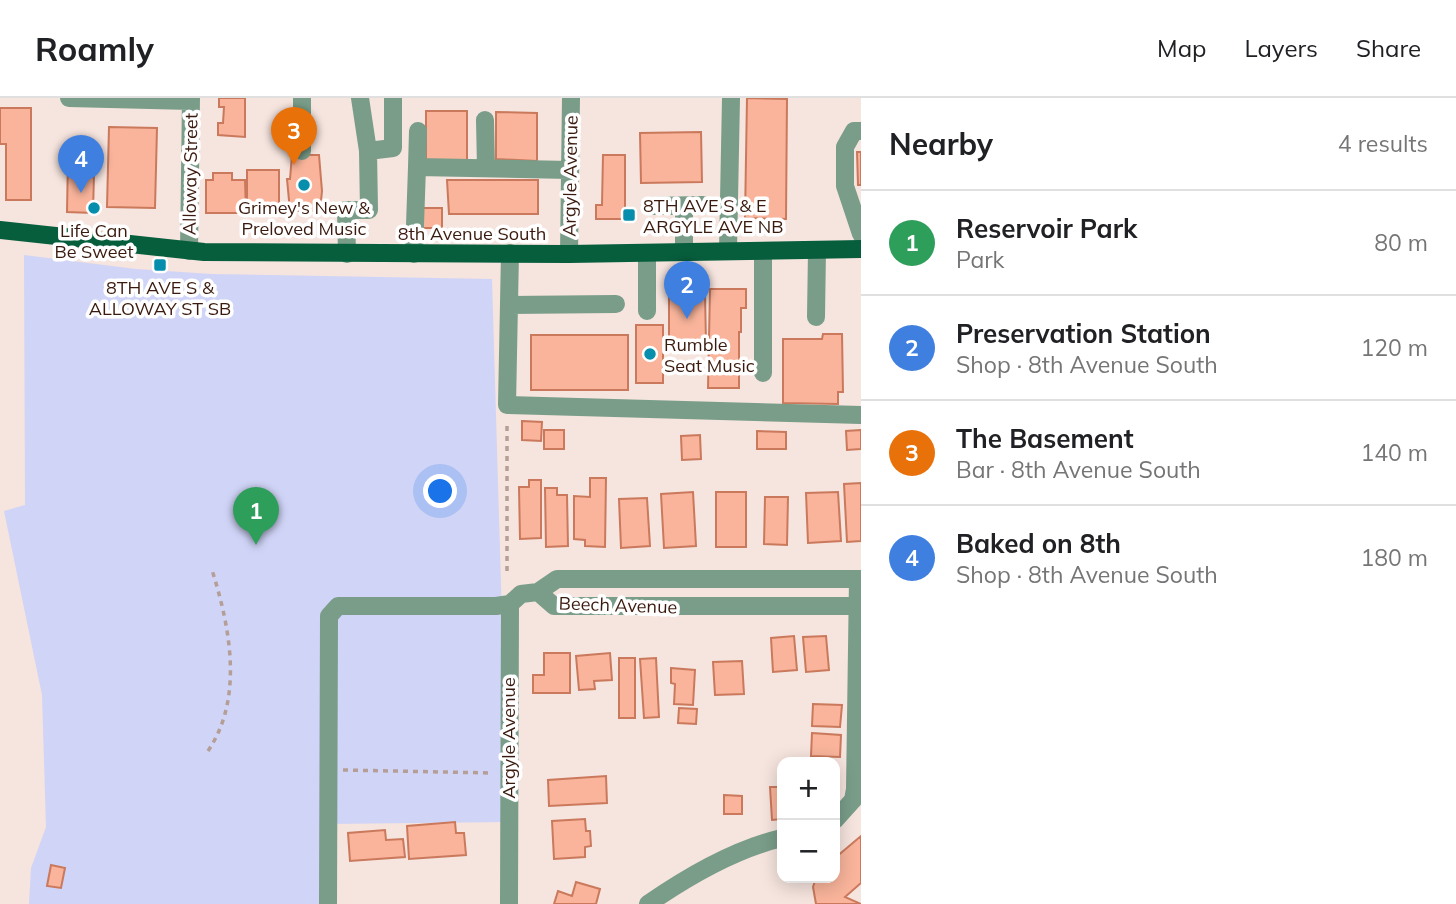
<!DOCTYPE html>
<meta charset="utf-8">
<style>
:root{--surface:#fff;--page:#f6f6f6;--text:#202124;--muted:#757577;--line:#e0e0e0;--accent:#088ead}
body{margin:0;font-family:Mulish,sans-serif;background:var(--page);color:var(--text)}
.controls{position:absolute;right:21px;bottom:21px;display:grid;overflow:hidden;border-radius:14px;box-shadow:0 4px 18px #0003}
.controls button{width:63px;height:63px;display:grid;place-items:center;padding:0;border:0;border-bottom:2px solid var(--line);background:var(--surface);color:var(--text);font:35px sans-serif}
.you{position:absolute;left:441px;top:394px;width:24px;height:24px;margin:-18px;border:5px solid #fff;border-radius:50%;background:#1a73e8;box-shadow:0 0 0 10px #1a73e833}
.badge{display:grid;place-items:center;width:46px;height:46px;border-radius:50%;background:var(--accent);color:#fff;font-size:23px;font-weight:700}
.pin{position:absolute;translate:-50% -58px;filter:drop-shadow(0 2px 4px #0008)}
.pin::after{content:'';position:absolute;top:37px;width:24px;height:21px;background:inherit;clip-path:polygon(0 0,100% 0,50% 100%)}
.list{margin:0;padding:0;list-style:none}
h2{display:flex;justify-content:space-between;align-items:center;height:91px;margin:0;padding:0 28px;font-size:30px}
h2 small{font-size:23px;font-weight:400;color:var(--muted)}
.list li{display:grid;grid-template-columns:46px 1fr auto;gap:21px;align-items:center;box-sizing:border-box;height:105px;padding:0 28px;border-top:2px solid var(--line)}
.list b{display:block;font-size:26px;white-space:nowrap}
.list p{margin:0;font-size:23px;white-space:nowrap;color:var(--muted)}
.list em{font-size:23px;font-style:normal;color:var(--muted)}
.map{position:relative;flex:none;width:861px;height:806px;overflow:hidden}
header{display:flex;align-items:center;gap:42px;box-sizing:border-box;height:98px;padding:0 35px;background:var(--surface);border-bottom:2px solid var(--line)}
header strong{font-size:33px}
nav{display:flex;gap:38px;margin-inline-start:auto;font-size:24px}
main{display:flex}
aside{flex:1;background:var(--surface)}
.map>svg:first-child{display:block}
.green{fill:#d0d4f7}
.building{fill:#f9b49b;stroke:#ca795c;stroke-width:2}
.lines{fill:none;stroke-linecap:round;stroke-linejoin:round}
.path{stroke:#b49e95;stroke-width:3.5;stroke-dasharray:5 5;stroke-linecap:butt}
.minor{stroke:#799d89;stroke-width:18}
.major{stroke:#075e3d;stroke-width:18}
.poi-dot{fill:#088ead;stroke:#fff;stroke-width:2.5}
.labels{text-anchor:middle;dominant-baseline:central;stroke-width:7;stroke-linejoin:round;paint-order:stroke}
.street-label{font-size:18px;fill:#3a1a0e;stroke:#fff}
.poi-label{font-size:18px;fill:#3a1a0e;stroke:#fff}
</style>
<header>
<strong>Roamly</strong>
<nav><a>Map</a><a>Layers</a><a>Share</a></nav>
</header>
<main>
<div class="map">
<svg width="861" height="806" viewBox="0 0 861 806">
<rect width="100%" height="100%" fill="#f6e4de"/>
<!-- green -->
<path class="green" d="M24,157l112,14 75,5 281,5 16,543 -180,2v80h-299l2,-36 15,-41 -4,-132 -38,-184 21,-6z"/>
<!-- building -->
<path class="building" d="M219,0h26v39l-27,-2v-12h5l1,-16h-5z
M747,0l40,1 -1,120 -41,-1z
M0,10h31v92h-25v-56h-6z
M426,13h41v50h-41z
M496,14l41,1v48l-41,-2z
M109,29l48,1 -2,80 -48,-1z
M701,34l1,50 -61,1 -1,-50z
M857,54h4v33h-3z
M292,57h27l3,36 -2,20h-11v-6h-8v6h-11l-3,-32h3z
M603,57h22v64h-29v-14h6z
M68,60l17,1 -1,14h10l-1,40 -26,-1z
M247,72h32v40h-32z
M213,75h19v7h13l1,33h-40v-33h7z
M447,82h91v34h-89z
M421,110h21v20h-20z
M710,191h36v19h-5v24h-2v56h-31z
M705,196l1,49h-37v-48z
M636,227h27v58h-27z
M823,236h19l1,58h-5v12l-55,-1v-64h39z
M531,237h97v55h-97z
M522,323l20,1 -1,19 -19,-1z
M544,332h20v19h-20z
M861,332v19l-14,1 -1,-19z
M757,333l29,1v17h-29z
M700,337l1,24 -19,1 -1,-24z
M590,380h16l-1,69 -20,-1v-6l-11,-1v-43l16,1z
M529,382h12v58l-21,1 -1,-52h10z
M861,385v58l-14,1 -3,-58z
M545,390h12v7h10l1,51 -22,1z
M693,394l3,54 -32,2 -3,-54z
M716,394h30v55h-30z
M838,394l3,49 -33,2 -2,-50z
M765,399h23l-1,48 -23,-1z
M647,400l3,48 -29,2 -2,-49z
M794,538l3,34 -24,2 -2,-34z
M826,538l3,34 -23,2 -3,-35z
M544,555h26v40h-37v-18h11z
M610,555l2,27 -18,1 1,8 -16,1 -3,-34z
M619,560h16v60h-16z
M656,560l3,59 -15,1 -4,-59z
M742,563l2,33 -29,1 -2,-33z
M671,570l24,2 -2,35 -19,-1 1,-20 -4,-1z
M813,606l29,1 -2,22 -28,-1z
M679,610l18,1 -1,15 -18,-1z
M812,635l29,2 -1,22 -29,-1z
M606,678l1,27 -58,3 -1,-26z
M770,689h12v32l-10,1z
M724,697l18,1v18h-18z
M585,721l1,12h4l1,15 -6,1v10l-31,2 -2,-38z
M455,724l1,11h8l2,22 -57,4 -2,-33z
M385,732l1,10 17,-1 2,18 -55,4 -2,-28z
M861,738v47l-16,14 16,7h-45l-3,-17 3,-9h19v-20z
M51,767l14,3 -4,20 -14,-2z
M576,784l24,7 -4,15h-42l4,-13 14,5z"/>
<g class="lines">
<!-- path -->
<path class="path" d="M189,189v7
M507,473v-150
M208,653c36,-53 22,-124 4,-181
M343,672l149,3"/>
<!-- minor -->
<path class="minor" d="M69,0l122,3
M485,22l1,48
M861,33h-7l-9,16v39l16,48
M302,53v-53
M368,53l25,-3v-50
M417,69l1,-36
M650,108l53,-1
M684,108v46
M189,153l2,-153
M728,153l3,-153
M763,153v122
M510,155l-3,152 354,10
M347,156l-1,-44h23l-1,-59 -8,-53
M414,156l3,-87 153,3
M569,156l2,-156
M509,207l107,-1
M647,213v-58
M816,219l1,-67
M861,481h-304l-19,13 16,14h307
M835,722l18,-20 2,-11 3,-210
M328,806l1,-288 9,-10h158l14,-2
M509,806l1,-300 11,-10 17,-2
M648,806c39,-27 87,-55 134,-66"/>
<!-- major -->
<path class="major" d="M0,132l204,22 365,2 292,-5"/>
</g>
<!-- markers -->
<g class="poi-dot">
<circle cx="304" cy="87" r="7"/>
<circle cx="94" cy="110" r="7"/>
<rect x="622" y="110" width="14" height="14" rx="3.5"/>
<rect x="153" y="160" width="14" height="14" rx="3.5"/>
<circle cx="650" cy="256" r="7"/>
</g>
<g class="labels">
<!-- street labels -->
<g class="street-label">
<text transform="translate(190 76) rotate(-89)">Alloway Street</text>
<text transform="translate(570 78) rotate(-89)">Argyle Avenue</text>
<text x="472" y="135">8th Avenue South</text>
<text transform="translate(618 507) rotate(2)">Beech Avenue</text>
<text transform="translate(508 640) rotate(-90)">Argyle Avenue</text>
</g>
<!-- poi labels -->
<g class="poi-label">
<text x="643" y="107" text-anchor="start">8TH AVE S &amp; E<tspan x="643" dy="21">ARGYLE AVE NB</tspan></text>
<text x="304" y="109">Grimey's New &amp;<tspan x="304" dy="21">Preloved Music</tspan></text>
<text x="94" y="132">Life Can<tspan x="94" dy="21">Be Sweet</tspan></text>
<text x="160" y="189">8TH AVE S &amp;<tspan x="160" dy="21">ALLOWAY ST SB</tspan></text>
<text x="664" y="246" text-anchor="start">Rumble<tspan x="664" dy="21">Seat Music</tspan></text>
</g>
</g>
</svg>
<div class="controls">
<button>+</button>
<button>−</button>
</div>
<div class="you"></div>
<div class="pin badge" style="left:256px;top:447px;background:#2e9e5b">1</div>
<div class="pin badge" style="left:687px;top:221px;background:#3f7fe0">2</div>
<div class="pin badge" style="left:294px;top:67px;background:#e8710a">3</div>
<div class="pin badge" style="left:81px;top:95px;background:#3f7fe0">4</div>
</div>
<aside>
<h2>Nearby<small>4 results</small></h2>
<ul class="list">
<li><span class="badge" style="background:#2e9e5b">1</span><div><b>Reservoir Park</b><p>Park</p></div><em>80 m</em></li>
<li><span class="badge" style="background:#3f7fe0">2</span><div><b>Preservation Station</b><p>Shop · 8th Avenue South</p></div><em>120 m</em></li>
<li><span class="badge" style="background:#e8710a">3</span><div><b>The Basement</b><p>Bar · 8th Avenue South</p></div><em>140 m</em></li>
<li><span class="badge" style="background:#3f7fe0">4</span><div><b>Baked on 8th</b><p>Shop · 8th Avenue South</p></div><em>180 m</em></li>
</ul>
</aside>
</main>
